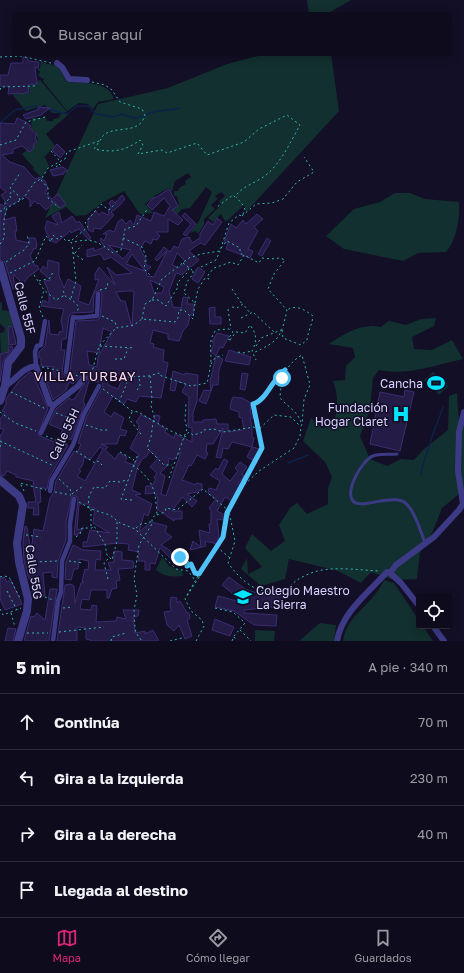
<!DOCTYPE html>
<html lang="es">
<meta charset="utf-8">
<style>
:root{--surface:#0e0b1c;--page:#1c1929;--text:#f1f3f6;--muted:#9b9ba3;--line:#2e2b3b;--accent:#db2777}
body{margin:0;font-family:"Golos Text",sans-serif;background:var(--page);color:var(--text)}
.controls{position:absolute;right:12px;bottom:12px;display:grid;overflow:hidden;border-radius:4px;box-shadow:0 2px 10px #0003}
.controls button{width:36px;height:36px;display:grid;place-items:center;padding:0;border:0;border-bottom:1px solid var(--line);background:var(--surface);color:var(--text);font:20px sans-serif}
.stop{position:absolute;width:12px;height:12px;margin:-9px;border:3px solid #4fc3f7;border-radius:50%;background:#fff}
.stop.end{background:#4fc3f7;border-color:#fff;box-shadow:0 1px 4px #0008}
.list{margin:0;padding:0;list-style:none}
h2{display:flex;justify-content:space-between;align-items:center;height:52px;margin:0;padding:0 16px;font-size:17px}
h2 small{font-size:13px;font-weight:400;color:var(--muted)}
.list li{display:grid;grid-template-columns:26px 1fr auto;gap:12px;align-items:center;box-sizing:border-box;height:56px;padding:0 16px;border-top:1px solid var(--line)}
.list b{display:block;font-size:15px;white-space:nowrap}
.list em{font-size:13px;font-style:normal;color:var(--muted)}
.icon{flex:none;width:22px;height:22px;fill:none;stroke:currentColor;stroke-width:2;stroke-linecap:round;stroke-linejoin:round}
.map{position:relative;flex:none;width:464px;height:641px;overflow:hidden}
.search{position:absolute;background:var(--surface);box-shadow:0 2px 10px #0003;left:12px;right:12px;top:12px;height:44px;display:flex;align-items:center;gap:10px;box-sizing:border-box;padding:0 14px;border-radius:4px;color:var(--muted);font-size:15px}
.sheet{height:276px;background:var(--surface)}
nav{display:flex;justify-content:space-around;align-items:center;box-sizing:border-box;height:56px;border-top:1px solid var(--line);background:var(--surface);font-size:11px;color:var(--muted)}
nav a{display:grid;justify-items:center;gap:2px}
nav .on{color:var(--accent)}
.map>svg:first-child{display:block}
.green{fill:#12302f}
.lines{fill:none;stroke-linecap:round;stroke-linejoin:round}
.stream{stroke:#0c2248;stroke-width:1.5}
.building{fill:#241b47;stroke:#3b2d73;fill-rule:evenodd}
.path{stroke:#2fb8b0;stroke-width:1;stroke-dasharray:2 3;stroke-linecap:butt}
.service{stroke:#3d3a85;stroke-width:3}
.pedestrian{stroke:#3d3a85;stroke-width:4.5}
.minor{stroke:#3d3a85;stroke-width:6}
.tertiary{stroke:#3d3a85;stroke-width:8}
.route{stroke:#4fc3f7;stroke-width:5}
.labels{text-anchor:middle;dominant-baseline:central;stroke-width:3;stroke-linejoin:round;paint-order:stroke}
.street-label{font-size:12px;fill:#d9d4ff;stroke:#130f26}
.poi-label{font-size:12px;fill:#d9d4ff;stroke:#130f26;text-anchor:end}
.neighbourhood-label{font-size:13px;letter-spacing:1px;fill:#ffd6f0;stroke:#130f26}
</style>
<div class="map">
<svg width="464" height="641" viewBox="0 0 464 641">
<rect width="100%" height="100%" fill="#130f26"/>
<!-- green -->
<path class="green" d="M307,0h44l-24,14h-18z
M266,54h65l8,57 -93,101 -2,-7 -16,15 -3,1 -4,-7 -8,8 -5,-4 13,-13 -2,-4 6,-5 -4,-4 -6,4 3,3 -7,6 4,4 -11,10v6l-6,9 -2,-3 -6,2 9,-12 13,-29 -6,-5 -16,21 -8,1 -5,5h-3l-2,-3 7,-6 -2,-9h-3v-5h4l1,-3 7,-4 -1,-3 6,-4 -3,-4 -13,8 -3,11 -3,-4 -13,7 -11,9 8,9 -13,1 -16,-23 -21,11 -17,13 -10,1 -10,-9 -21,11 53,-114 70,-16 59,-24z
M41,61l6,3 10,1 10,17c16,2 41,-2 47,17l-16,3 -5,7 -5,-5 -9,-1 -12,8 -24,-30 1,-2 -6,-3 2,-4 -3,-3 3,-1z
M40,80l27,32h-3l5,2 -23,20 9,12 -14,14 5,-4 -1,2 4,7 -7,13 -9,-9 1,-1 -12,-14 16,-13 -2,-9 -5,-3 1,-11h14l1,3h6v-2l6,-1 2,-5h-9l-7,-8 -19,6 -14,-17 18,-1 -1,-7 8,-2v-3z
M395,193h15l15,6 34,3c1,15 -2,38 -13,50l-28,1 -15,8 -59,-12 -18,-13 28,-27 26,-7z
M2,302v8l8,1 4,14 -5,2v25l-8,2 -1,-21 4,-1 1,-4 -5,-4v-21z
M436,318l-2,8 -22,11 2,12 18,1 20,-10 11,19c-28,6 -55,17 -84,11l-6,8 -3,31 -10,27 10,23 17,7 14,-7 13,1 10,-11 24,-19 1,-34 8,-3 2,30 5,3v64l-22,18 -9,23 -13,22 -3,26 -23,1 -23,-8 -10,11 -23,-12 -49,-12 -4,20 -24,7 -20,-17 6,-11 1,16 14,-7 -17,-19 7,-14 19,17 14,-10 -6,-16 11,-17 7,-5 10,11 21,-10v-16l4,-11 -7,-15 -22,-21 8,-23 11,10 11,-3c5,-16 6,-28 0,-44l12,-1 1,-14 9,-9 -2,-9 -24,-4c16,-11 33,-21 52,-17l8,-6 17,4 15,-6z
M433,372l15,14 -9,9 -15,-15z
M162,557l7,9 13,5 1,5c-11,1 -18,1 -27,-6z
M384,580l10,3 25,37v6h4l10,15h-90c3,-26 31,-37 41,-61z
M320,623l16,2 -2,16h-35z
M255,630l20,1 -1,10h-19z"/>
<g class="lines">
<!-- stream -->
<path class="stream" d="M0,123l15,-13 21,-4 31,8 10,-8h11l8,8 18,3 8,-3c20,9 20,-1 36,-3 8,-1 15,-1 22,-3
M288,463l20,-8
M421,475c1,-12 6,-20 9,-31 3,-13 9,-24 13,-37"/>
</g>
<!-- building -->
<path class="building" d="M23,57l5,1v3l11,1 -1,6 -3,-1 2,17 -9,1 1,7 -8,2 -2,-1 -11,1 1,-8h-9v-11h8l3,-12h12z
M38,107l12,1 -9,7 -15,4 -3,-4 16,-6z
M17,118l9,4 5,4 -2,2 8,6 -2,4 2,3 -4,4 1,2 -4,5 -8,-6 -9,3v4l-11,2 8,7 14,5 10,11 3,1 2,-2 6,4 3,7 -3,5 7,6 6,-5 8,10 -6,4 -5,-6 -9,8 -7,-7 -1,1 -4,-3 -4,6v-7l-6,-4 -5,5 -11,5 -7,-11 5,-3 -6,-5v-64l15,1z
M57,144l8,8 -5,6 -8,-8z
M63,167l5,4 -4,1v2l-11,2 -3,-6z
M169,189l9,17 -6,4 11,10 -5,5 -10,-6v13h-12l4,4 -3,4 -4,-1 -2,5 -6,-3 -5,8 7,12 -2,3 6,3 -5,4 1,5 7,1 13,-26 -10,10 -2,-2 9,-12 6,5 4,-6 4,2 4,-9 7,-2 3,6 8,-5v-4l8,-13 5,4 4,-7 5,4 -17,23 -5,-2 -11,8 10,9 -8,7 -1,-1 -8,9 -6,-2 -7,18 4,16 8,1 2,-11 5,1 -1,6h7l-1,11h-3l-2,10 -5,6 -4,10 -11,-2v-5l-15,-4 -3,13 4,1 -1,3 11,3 -1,11 5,2 -7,35 -22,-2 -3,6 -9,-3 -3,5 -11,-8 -9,16 7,5 3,-5 10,6 -4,11 7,2 -2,5 -5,-1 -3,9h-16l7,3 -3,3 10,9 4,-6 8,4 -2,5 9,3 5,-10 -9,-7 10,-19 -2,-1 1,-3 -3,-3 5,-7 13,6 1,-6 5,1 -2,8 8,5 -1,3 9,6 1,-4 17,8v-14l-4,-1 1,-30 -7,-5 4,-8 -9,-3 -2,10 -5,-1 3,-19 12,4v-2l13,2 -1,26 -4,12v9h10v-2l13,-1 1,5h11v8l16,-2 -2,-12 -3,-1v-5l-9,-3 1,-7 2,-5 9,1 9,5 -1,10h3v5h-3l2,8v11l2,1 -2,9 -20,-5 -4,7 -5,-1 -2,10 -5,-1 7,-29 -10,16h-6l-1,8 2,1 -3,6 -8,-4 -6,11 -2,-1 -7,15 14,5v-2l6,1v5l-5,3 -10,2 10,7 -5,6 -9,-10 -6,7 -5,7h10v8h-8v2l-17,-12 1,-10 -3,-6 -10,1 1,-8h6l4,-7 -2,-1 3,-5 -7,-6 8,-9 -8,-7 -4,6 -4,2 -5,10 -5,21 9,4 -6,1 17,9 -4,12 -4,-2 -5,18 12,-10 16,4 -2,6 7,5 -11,8 7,4 9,10 -3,3 -14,-14 -5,16 -5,-1v7h-5v-9h-7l1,-9 -11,-2 1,-6 -12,-1 -34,4v-5h4l3,-12 20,3 -17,-10 2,-15h-6v-4h-10l-2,26 7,-2 -7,7h-3l4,-36 -2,-3h-4l-6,26v18l-8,21 -1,17 -5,-1v-5l-9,1 2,23 -12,1 -1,-6h2l-1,-11 -4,-1 -5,-18 -1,-18 2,-17 2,1 4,25 3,-23 9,2 7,-33 4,-6 2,-11 18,-30 3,2 4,-9 -3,-1 9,-27 16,-30 -1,-4h-6l-6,-5 -7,25 2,2 -14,36 -11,-6 3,-4 -14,-6 7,-15 13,-11 3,2 3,-2 13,-20 -1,-3 -4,-1 -10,10 -4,-2 -3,8 -13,10 -7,-19 4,2 4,-16 -13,-1v-8h-2v-6l6,-6 4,-26 1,14 9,1v-3l4,-1 -2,-11 3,-11 -23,-3 2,-6 6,3v-10l-5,-12 7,-1 -11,-9 3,-5 4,3 1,-9 11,3v13l5,12 4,-9 13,7 -3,15 11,4 10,-26 -4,1v-6l4,-7 16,18 -8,-18 9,8 16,-2 -21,-16 -7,3 -3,-6 -14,3v-7l7,-2v3l11,-4 -5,-7 1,-2 3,3 3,-7h-4l6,-4 5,2 4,-10 4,-3 4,5 4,-4 4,5 3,-10 14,6 3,-9 10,4 6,-10 -6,-8 -12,12 -5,-5 7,-8 1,1zM108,245l23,5 -8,9zM177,253l8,8 -6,7 -7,-3zM132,254l3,4 10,13 -19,-7zM150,280l14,7 -2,6h-8zM97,291h3l2,3 -2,24 -3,2 -21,1 -6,51 -5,4 -3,-4 3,-22h-4l1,-11h4l3,-23 3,-3 21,-1 1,-18zM127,291h7l-2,36 -7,-26h-4l-5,-9zM103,328l9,4 -14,25 -1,10 -8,-2 -2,-14 12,2zM106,374h14l1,8 -3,7 -10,-4zM100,447l3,2 -18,32 -8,-5 4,-5 -2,-1 4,-6 1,-7 6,3zM181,452l-15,44 -5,-2 4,-18 -5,-3 8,-8 1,-7 4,2z
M122,195l3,4 -6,7 -8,6 3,3 -13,14 -7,-1 -1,4 -5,-2v-11l8,-8 3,4 3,-3 6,3 1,-2 -1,-2 3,-4 -2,-4 3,-3 3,3z
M0,204l7,3 -3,13 11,-3 2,14h-2l1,9 14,3 -1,-5h6l2,6 -1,5 -2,-1 -4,8 5,10 2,-1 2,4 -11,8 -5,7 -10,-10 2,15h-2l-8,-26 -5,-3z
M59,212l3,11 10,-7 5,7 2,-2 12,17 -2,2 -10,-11 -8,4 -1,-2 -14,12 -6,-3 -5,-11 2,-8 11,4 -6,-9z
M185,213l11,11 -10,12 -3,-2 8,-10 -9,-8z
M257,214l6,5 -9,8 4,4 -10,18 5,2 -3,7 -24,-9 2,-6 -4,-1 7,-18 5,4 7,-8 3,4z
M267,238l4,3 -9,15 -4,-2z
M198,267l7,5 -7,11 -6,-4z
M215,307v10h6v7h-11l-1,-16z
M12,326l4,18 -7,1 -1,-18z
M217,333l12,3 -6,12 -3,-1 -4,9 -5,-4 3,-9 -2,-1z
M12,346l1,2 -10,14 -3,20v-28l9,-2 -1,-4z
M229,350l22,7 -2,8 -24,-4z
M216,356l7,3 -4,11 -1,15h-5l-2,6 -1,-9z
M30,372l4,2v3l14,31 -10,27 16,7 4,-5 10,8 -19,33 -2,11 -7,-2 1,15 -3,1 1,12h-6l1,-7h-6v-6h8l-3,-17 1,-4 -18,-4v-2l-9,-4 -3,5 -4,-1v-39l4,-6 -4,-2v-9l5,-7 -3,-1 4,-7v-5l13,-18z
M242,373l6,1 -3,16 -5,-1z
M204,390l7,1 -5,13 -7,-3z
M405,390l9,2 -14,59 -30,-7 10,-52 24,5z
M252,447l8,2v3l-6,9 -7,-4z
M224,459l4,2 -6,13 8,7 8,-10 -3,-3 5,-6 7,5 -5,7 2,2 -6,8 3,2 -9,15 -7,-4 -8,14 6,3v6l-6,-1 2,18 -2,7 -12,-3 1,5 -16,4 3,-9 8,6 -2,-17 11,3 -1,-9h2v-14l-2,-2 7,-9 -8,-6 1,-5 7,2 4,-9 -10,-6 6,-7 2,2z
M73,545l10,5 18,1 -1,9 -4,-1 -1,11h16l-3,-7 6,-1v-11l8,1v8l11,1 1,4 -1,3 -15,1 2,11 -4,1 1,7 -5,1 -3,9h-2v-8h-16l-2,10 -7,-1 -2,10 11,1 1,-5 5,1 -1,16 20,-1 1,-4 9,2 -3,-9h16l-1,6 -5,1 2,16 10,-2v3l8,-4 6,11h-66l-7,-2v-11l-9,-1v14h-20l8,-56 6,-1 3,2 1,17 6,-20 3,-1 -2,-1 3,-12 3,1 1,-9 -10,-2 -1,10h-4l-3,11 -6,-1 1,-17z
M4,577l3,5 4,-2 11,24 -17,6 -5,-11v-20z
M229,577l16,12 17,6h20l2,11 -40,4v3l33,2 -1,11 -22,-1 -20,-14 -19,-4 3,-11 27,7 -23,-18z
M50,589h7l-8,52h-25l7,-25 3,1 3,-4 8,7z
M171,597l6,1v5l3,-2 7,12h2l1,5 -3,2 5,16 -7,3 -6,-14 -5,6 -7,-6 -3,-13 7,-1 -1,-7z
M215,619l19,8 -4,9 -18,-6z
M8,628l8,1 -3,12h-8z"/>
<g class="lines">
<!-- path -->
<path class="path" d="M0,57l21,-1 30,7
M92,82l13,3 7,5 8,12 22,7 3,6c-6,22 -33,8 -44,23
M0,90l1,-3 34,-1
M101,139l-7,10c19,4 31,2 46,-9l3,5 -5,9 24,-4 5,3 30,-10 10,12 37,-13 15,-13 28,-14 13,10c-9,16 -19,38 -34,50 -10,8 -24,11 -31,22l-2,-2 -16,12
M0,145l16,-5 10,-18 19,-5
M51,151l9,10
M59,164l3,3
M56,167l3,-2
M41,180l7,8v10l11,10
M20,200l-3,-6 -7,-6 10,-15
M0,211h3l2,-4v-5l6,-4 -2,-4 3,-2
M242,216l14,-12 16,-1 11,-4 14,-17 17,-10 -10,-15
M123,238l19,9 4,9 -2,13 8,8
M72,240l16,-13 -3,-4 16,-19 8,6 7,-7
M0,244c7,-7 3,-15 4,-23 0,-4 2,-9 3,-13l16,-9 11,-16 8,-5 6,-10 17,-9 2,-7 32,-11
M221,248l6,-7 13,7v5l3,2
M73,253l12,8
M75,253l7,-8
M6,262l18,-12 5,-6 -2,-10
M183,263l10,8
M201,267l15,-7 4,-9
M10,273l25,-12 11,-25 5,6 2,-7 4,4 4,-3 5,5 5,-1v3c19,-6 27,-2 42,10l8,-3 4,-21 11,-3 12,-18
M34,275l10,15 12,10 9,-5
M39,281l11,-3 3,-6
M232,289l10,15
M100,290l7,-2 1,-6
M63,291l3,6c5,2 9,5 13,10l-2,5
M71,298l5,-17 -4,-37
M152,300h6l8,6 12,-19 -1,-4 11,-11 1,-4
M195,303l3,-14 7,-11 4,1 -1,-4 6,-7 17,-6 7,3 6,-10 15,8 3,-5 9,1 9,-1 5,2 -11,14 -6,15 19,21c-6,28 -8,31 -34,43
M232,307l5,1 6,-4 7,9
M228,309l3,20
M102,316l13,6 2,6 17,-3 8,-6 33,3 3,-4 1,-8h5l9,9 2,-16 -11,-10 3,-11 6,-8v-3l3,-1
M43,317l-4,-9 5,-18
M241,318l12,-6 21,20
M142,319l3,-15 7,-4 10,-21 27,-21 12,-4 19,-3 9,-28 10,-8 3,1 3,-6 -2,-5 -7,-8
M282,330l1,8 18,7 6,-5c1,-9 5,-15 6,-24 -8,-6 -17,-12 -26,-6
M230,340l6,-8 9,1 5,-8c7,9 7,17 2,26l4,9
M100,346l35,2
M256,346l5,-8 20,-8
M238,352l5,1 9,-2
M115,359h9l4,-11
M211,364l4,-6 8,-3
M42,367l19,4
M285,371c-13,8 -18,29 -32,33l9,44 -33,63 6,30 -7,22c15,20 33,36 59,25 4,-2 7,-6 10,-8 5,-3 11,-6 17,-8 18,-6 46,-2 64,-1
M71,374l7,2
M150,376l2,23 -1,7 3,10 -3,21 -4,11 17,17h8
M90,379l9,-33 17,-18
M103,389l29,22 6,1 33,19 14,6 4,-5 4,3 8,-2 2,-3 11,-1 9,3 31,-5 3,4 17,-16 17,2 9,9 2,-1 2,-26 6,-14 -8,-30c-17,10 -21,24 -22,43 8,9 17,13 21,24
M137,390l3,-4 -1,-10
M11,392l35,17
M119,402l8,-19 -2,-6 24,-1 10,-3v2l32,11 16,-3c2,-7 3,-15 4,-23 0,-11 -3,-20 5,-30l13,-1 4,3 -5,7 2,1
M0,412l15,11 21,8
M132,412l-3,7 12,15
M56,413l20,8
M86,425l15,5h9
M46,436l21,9
M0,441l54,25
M0,447l2,-5
M76,451l19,12 3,-2 4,4
M120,452l14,8
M133,465c21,16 22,24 24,49l-5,4v6l-13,21 -5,34 3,16 -3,15 1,18 1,5 6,8
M169,478l18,-49 -2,-9 1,-17
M59,479l11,10 2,5
M241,488l18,-17 35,-23 6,-12 1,-10
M24,491l-4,-8 26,7
M55,492l16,3
M72,494l11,-8
M132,500l-11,-1 17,-45
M79,502l12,7 19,6 10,8 15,6 41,40 12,2 6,8
M88,508l1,-12 5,-9 11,1 5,-7 9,1 8,-2
M91,509v19
M157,515l8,-3 1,-4 11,2 26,-21 26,22 -2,2 -4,24 -10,13 -26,45
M136,528l5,-4 8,-1 2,-3
M26,535l15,2
M76,537l4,-3 2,-6h10l2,-2 11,18 2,11 5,5 5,-19v-20
M177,555l10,8v3l4,-2 4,9h3
M69,561l14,2
M28,568l4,-6 25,-1
M0,577l4,-1 5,1 12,23
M108,579l-4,-16 5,-5
M7,591l10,19
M35,598l10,-1 8,3
M63,608l9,-1
M215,608l18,4 12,11 -11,13 -2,5
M0,609l3,6 18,-7
M11,613l4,14
M240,630l11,11
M59,632l45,-5
M27,633h21
M234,637l3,4
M111,641l1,-4 14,-4
M170,641l12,-3
M196,641l8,-15 -2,-6 -11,-9 -6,-12 33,-51 12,10"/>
<!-- service -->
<path class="service" d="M397,454c-7,1 -17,-1 -24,2 -11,4 -30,37 -19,46 4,3 10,2 15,1 9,-1 24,-6 33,-2 11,4 19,31 23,42"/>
<!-- pedestrian -->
<path class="pedestrian" d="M36,366l-1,-14 2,-6 4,-1 4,-24
M66,372l7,-55c9,2 15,-1 24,-1l1,-22
M41,433l13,-28
M50,491l2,-11 21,-35 11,-31 15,-28
M53,641l5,-40 3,-9 1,-31 8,-20v-18l4,-24"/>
<!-- minor -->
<path class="minor" d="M57,63l5,4 7,12 18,1
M5,386c11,-6 18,-19 31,-20l14,38 4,1 24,-19 6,-8
M390,573l6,-8 38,-28 25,-27 4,-6 -5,-33 1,-39 5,-20
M390,573l11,10 18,23
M433,626l11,15
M337,641c5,-29 31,-48 50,-69l3,1"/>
<!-- tertiary -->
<path class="tertiary" d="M0,265l21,73v8l-13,17 -3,23 -5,15
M0,480l19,16 4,9 -6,38 2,19 9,37 -1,12 -9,30"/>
</g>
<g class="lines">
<!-- route -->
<path class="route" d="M180,557l7,6v3l4,-2 4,9 4,1 24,-37 4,-24 35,-65 -9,-44c14,-4 19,-25 32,-34l-3,8"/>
</g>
<!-- icons -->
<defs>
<g id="stadium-bare" transform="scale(1.38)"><path d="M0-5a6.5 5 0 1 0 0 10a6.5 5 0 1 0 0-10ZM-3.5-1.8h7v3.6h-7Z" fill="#00e5ff" stroke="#130f26" stroke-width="2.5" paint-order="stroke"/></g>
<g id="hospital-bare" transform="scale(1.38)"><path d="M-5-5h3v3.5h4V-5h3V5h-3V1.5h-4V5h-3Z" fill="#00e5ff" stroke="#130f26" stroke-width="2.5" paint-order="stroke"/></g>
<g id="school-bare" transform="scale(1.38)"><path d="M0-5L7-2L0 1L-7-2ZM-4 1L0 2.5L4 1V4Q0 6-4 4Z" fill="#00e5ff" stroke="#130f26" stroke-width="2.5" paint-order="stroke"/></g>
</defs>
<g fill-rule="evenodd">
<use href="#stadium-bare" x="436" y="383"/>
<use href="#hospital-bare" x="401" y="414"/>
<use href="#school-bare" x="243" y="597"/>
</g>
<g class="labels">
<!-- street labels -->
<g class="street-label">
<text transform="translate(25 308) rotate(76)">Calle 55F</text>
<text transform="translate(64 434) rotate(-65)">Calle 55H</text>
<text transform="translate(34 572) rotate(81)">Calle 55G</text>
</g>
<!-- poi labels -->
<g class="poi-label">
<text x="423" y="383">Cancha</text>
<text x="388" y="407">Fundación<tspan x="388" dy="14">Hogar Claret</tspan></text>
<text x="256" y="590" text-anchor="start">Colegio Maestro<tspan x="256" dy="14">La Sierra</tspan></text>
</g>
<!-- neighbourhood labels -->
<g class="neighbourhood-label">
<text x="85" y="376">VILLA TURBAY</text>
</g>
</g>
</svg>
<div class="controls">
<button><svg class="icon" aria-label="locate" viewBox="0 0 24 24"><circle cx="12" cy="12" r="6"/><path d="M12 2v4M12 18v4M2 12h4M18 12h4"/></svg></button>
</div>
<div class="stop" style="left:282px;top:378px"></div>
<div class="stop end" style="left:180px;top:557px"></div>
<div class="search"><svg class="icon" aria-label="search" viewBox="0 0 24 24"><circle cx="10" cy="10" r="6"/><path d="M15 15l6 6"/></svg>Buscar aquí</div>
</div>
<section class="sheet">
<h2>5 min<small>A pie · 340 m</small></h2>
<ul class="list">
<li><svg class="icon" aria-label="ahead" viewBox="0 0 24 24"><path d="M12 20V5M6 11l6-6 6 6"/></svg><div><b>Continúa</b></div><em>70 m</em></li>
<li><svg class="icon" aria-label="left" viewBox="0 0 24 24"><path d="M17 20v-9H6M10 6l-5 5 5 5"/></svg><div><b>Gira a la izquierda</b></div><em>230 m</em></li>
<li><svg class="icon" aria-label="right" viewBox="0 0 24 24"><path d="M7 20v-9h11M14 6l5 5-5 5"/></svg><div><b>Gira a la derecha</b></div><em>40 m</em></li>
<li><svg class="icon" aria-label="arrive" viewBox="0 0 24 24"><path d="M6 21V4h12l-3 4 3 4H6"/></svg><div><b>Llegada al destino</b></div></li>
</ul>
</section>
<nav>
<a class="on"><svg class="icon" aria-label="map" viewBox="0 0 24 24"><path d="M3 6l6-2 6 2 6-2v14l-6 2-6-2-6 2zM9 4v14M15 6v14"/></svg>Mapa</a>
<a><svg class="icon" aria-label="directions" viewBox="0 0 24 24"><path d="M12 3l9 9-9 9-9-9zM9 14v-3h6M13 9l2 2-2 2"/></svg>Cómo llegar</a>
<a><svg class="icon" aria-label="saved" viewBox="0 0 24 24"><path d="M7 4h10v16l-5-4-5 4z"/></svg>Guardados</a>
</nav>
